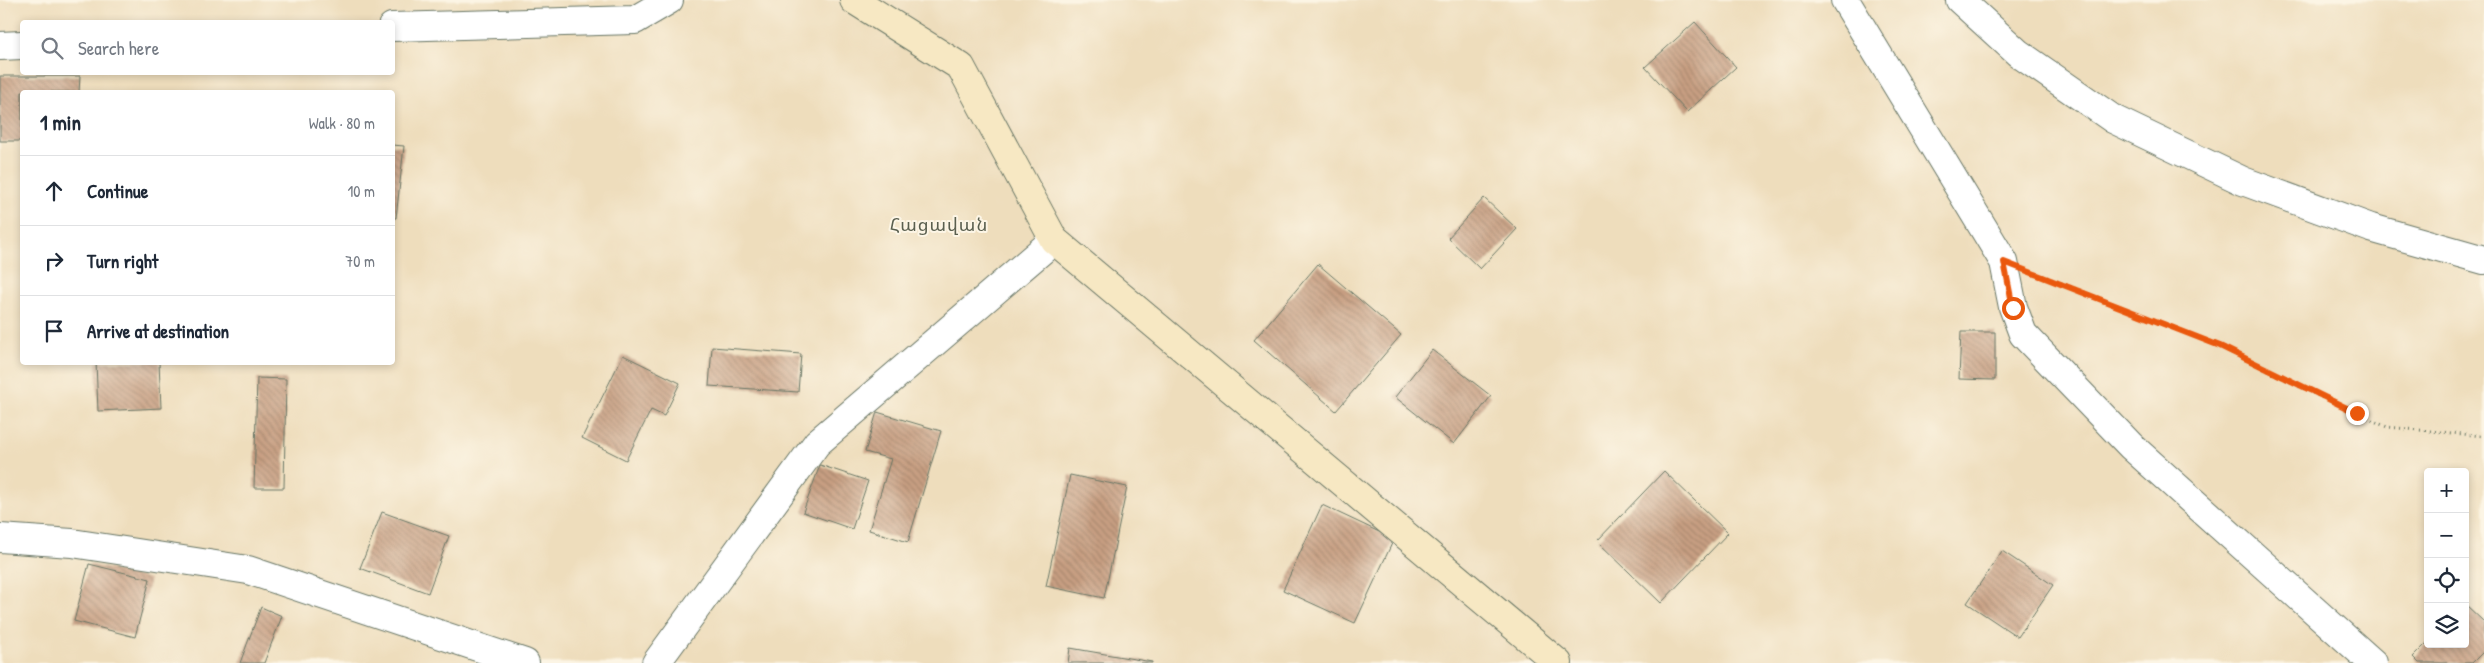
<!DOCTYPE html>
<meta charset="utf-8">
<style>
:root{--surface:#fff;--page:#f6f6f7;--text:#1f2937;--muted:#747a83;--line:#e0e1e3}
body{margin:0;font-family:"Patrick Hand","Noto Sans Armenian",sans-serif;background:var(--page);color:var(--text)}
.controls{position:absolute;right:15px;bottom:15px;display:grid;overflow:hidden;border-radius:5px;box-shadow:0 2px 8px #0003}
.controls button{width:45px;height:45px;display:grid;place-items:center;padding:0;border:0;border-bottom:1px solid var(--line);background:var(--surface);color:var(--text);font:25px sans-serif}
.stop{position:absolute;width:15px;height:15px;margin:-11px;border:4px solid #ea580c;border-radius:50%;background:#fff}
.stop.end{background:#ea580c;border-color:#fff;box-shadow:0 1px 5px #0008}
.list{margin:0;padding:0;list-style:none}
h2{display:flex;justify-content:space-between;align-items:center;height:65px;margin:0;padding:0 20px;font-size:21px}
h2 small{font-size:16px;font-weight:400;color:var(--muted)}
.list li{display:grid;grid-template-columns:32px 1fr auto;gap:15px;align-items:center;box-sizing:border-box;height:70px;padding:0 20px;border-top:1px solid var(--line)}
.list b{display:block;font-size:19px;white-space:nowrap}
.list em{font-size:16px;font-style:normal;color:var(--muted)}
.icon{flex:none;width:28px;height:28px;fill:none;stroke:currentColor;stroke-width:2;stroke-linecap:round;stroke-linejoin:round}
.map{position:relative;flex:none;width:2484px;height:663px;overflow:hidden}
.search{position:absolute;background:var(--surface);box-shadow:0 2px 8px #0003;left:20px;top:20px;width:375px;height:55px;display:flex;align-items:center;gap:12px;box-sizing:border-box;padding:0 18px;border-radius:5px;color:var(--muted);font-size:19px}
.panel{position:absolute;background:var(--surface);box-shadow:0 2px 8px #0003;left:20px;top:90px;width:375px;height:275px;border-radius:5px}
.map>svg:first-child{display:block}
.building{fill:url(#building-back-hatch)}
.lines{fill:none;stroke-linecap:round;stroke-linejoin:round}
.street-casing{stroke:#677564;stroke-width:30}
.secondary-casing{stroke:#677564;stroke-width:30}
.path{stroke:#677564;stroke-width:3;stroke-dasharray:1 4;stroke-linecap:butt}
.street{stroke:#fff;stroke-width:28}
.secondary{stroke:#f7e8c3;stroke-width:28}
.route{stroke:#ea580c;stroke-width:6}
.labels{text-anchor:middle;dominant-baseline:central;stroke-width:4;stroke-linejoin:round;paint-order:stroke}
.quarter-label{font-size:18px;letter-spacing:1px;fill:#5a5f4f;stroke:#fcf5e5}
</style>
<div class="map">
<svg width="2484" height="663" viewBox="0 0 2484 663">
<defs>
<pattern id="building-back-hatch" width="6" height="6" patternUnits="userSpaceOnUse" patternTransform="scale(1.25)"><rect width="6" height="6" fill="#c89f82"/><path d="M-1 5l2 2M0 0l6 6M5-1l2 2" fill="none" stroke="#a2836b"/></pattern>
</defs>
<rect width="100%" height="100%" fill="#fcf5e5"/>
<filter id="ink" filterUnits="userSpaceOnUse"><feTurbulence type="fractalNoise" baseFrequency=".02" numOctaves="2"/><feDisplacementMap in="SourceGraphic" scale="10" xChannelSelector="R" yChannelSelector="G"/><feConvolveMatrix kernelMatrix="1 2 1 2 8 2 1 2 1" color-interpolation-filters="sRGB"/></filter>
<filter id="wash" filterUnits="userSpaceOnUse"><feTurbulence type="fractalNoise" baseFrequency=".0096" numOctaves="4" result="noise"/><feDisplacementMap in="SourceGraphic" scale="20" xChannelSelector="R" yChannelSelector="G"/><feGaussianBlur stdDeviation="1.12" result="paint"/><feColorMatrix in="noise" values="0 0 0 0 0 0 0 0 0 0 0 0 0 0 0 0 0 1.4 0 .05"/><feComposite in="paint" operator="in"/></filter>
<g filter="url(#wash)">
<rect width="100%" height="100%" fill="#eeddbc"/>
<g id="blocks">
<!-- building -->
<path class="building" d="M1695,22l41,45 -49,45 -42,-45z
M0,76h80l-1,16h-57v49h-22z
M392,145l12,1 -8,72h-4z
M1484,198l33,31 -37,40 -32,-31z
M1318,264l83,71 -65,76 -82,-71z
M1961,332h34v48l-36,-1z
M712,347l89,7 -3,38 -89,-6z
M1432,350l59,46 -37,48 -59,-47z
M623,355l57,28 -16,33 -13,-6 -25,50 -44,-22z
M96,362h63l2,46 -63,3z
M257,378l29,1 -2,109h-30z
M877,412l64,19 -33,111 -39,-12 22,-71 -26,-7z
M820,465l48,16 -16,48 -49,-17z
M1664,471l64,62 -67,70 -64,-62z
M1070,475l57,12 -23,111 -58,-12z
M1322,505l72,34 -39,84 -72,-33z
M382,512l67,24 -21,57 -68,-25z
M2002,551l51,34 -35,52 -51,-34z
M89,564l61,15 -15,58 -61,-16z
M2465,604l19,18v29l-12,12h-53l-6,-6 15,-15v2h37z
M261,607l21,9 -18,47h-24z
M1070,648l82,14v1h-84z"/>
</g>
</g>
<g filter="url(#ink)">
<use href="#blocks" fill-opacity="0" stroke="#677564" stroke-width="1"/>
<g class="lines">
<!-- street casing -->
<g class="street-casing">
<path id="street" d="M1845,0l159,262 9,45 10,27 108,112 242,217
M1960,0l58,53 95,66 130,62 128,47 113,32
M392,27l243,-7 34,-20
M0,46l22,-1
M0,538l72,5 176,27 277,93
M656,663l161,-220 237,-203"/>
</g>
<!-- secondary casing -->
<g class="secondary-casing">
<path id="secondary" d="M854,0l107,67 93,173 504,423"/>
</g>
<!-- path -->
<path class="path" d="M2042,276l178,70 89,45 78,36 97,9"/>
<!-- street -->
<use href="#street" class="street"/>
<!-- secondary -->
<use href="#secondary" class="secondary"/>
</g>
</g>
<g class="lines" filter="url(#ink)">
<!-- route -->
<path class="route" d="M2013,308l-9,-46 216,84 137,67"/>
</g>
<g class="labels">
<!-- quarter labels -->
<g class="quarter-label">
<text x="939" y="224">Հացավան</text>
</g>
</g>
</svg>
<div class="controls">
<button>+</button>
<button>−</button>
<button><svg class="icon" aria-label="locate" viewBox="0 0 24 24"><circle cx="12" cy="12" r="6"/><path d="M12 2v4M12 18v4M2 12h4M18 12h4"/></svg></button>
<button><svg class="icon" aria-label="layers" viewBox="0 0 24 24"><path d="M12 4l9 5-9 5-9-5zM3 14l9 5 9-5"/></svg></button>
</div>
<div class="stop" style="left:2013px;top:308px"></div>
<div class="stop end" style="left:2357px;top:413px"></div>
<div class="search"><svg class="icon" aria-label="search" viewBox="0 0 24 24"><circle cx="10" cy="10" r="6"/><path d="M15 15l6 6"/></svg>Search here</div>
<section class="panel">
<h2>1 min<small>Walk · 80 m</small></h2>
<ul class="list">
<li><svg class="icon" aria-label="ahead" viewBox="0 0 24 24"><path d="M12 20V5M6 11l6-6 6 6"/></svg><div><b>Continue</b></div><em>10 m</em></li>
<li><svg class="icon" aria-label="right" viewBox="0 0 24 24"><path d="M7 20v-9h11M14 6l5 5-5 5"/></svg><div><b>Turn right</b></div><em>70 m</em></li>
<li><svg class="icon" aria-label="arrive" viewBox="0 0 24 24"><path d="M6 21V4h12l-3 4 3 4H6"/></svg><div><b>Arrive at destination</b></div></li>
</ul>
</section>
</div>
